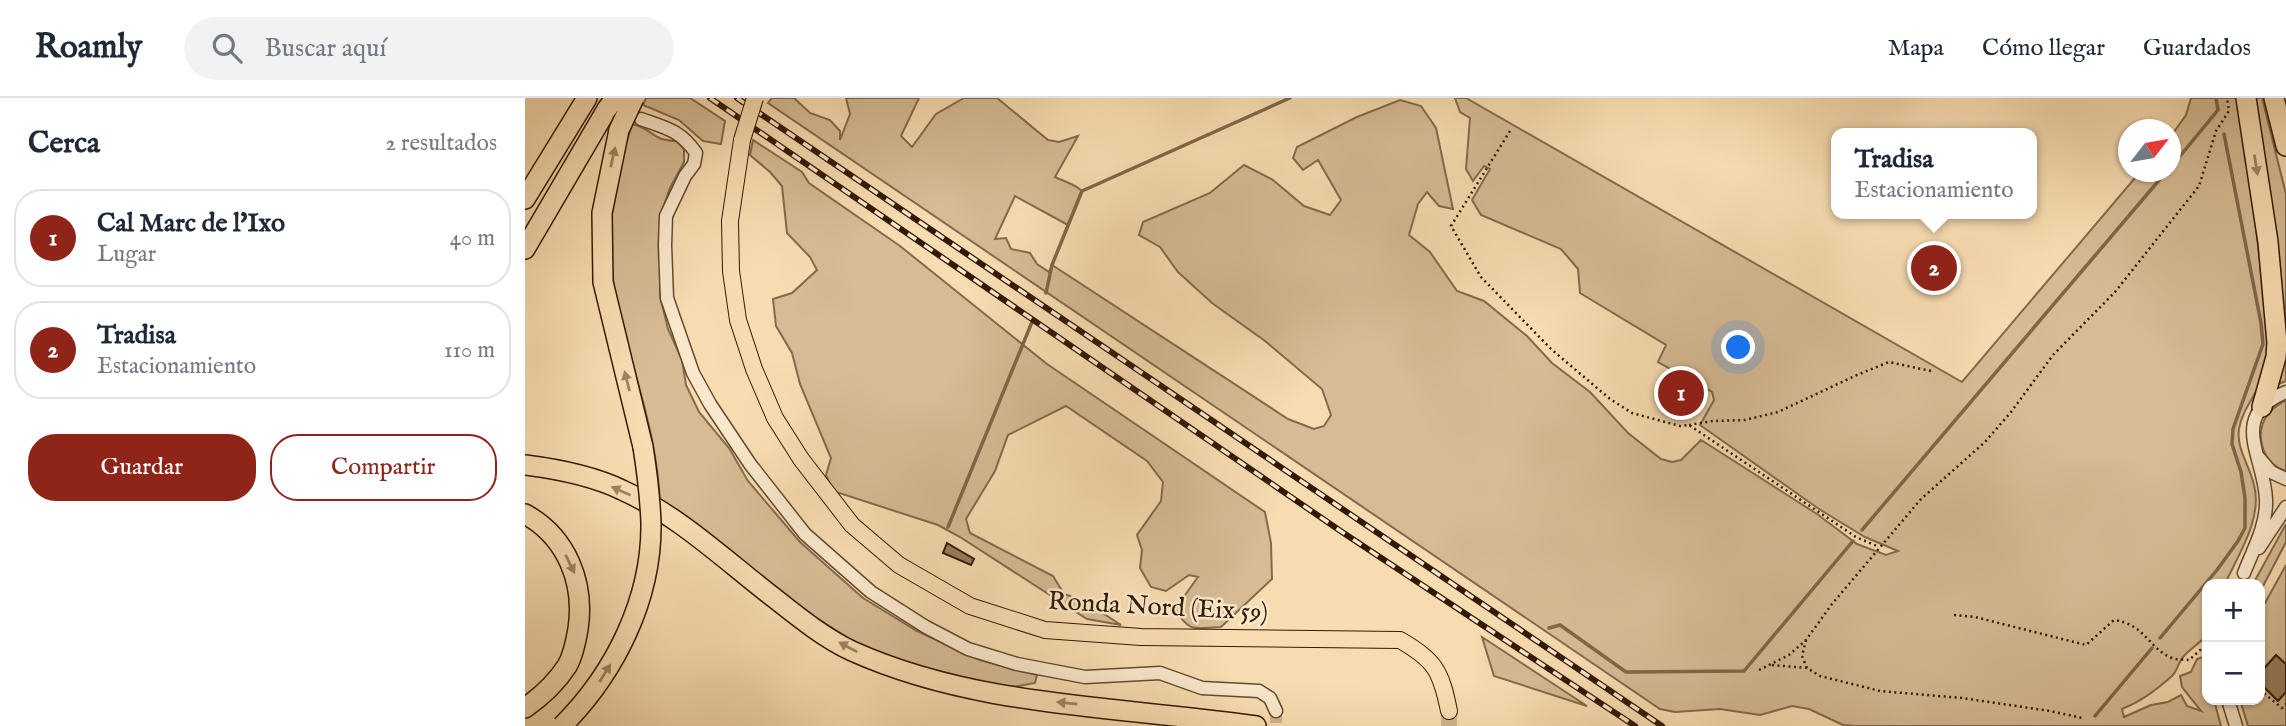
<!DOCTYPE html>
<html lang="es">
<meta charset="utf-8">
<style>
:root{--surface:#fff;--page:#f2f2f3;--text:#1f2937;--muted:#747a83;--line:#e0e1e3;--accent:#8f2418}
body{margin:0;font-family:"IM FELL English",serif;background:var(--page);color:var(--text)}
.controls{position:absolute;right:21px;bottom:21px;display:grid;overflow:hidden;border-radius:14px;box-shadow:0 2px 5px #0004}
.controls button{width:63px;height:63px;display:grid;place-items:center;padding:0;border:0;border-bottom:2px solid var(--line);background:var(--surface);color:var(--text);font:35px sans-serif}
.compass{position:absolute;left:1593px;top:21px;width:63px;height:63px;border-radius:50%;background:var(--surface);box-shadow:0 2px 5px #0004;rotate:59deg}
.you{position:absolute;left:1214px;top:250px;width:24px;height:24px;margin:-18px;border:5px solid #fff;border-radius:50%;background:#1a73e8;box-shadow:0 0 0 10px #1a73e833}
.badge{display:grid;place-items:center;width:46px;height:46px;border-radius:50%;background:var(--accent);color:#fff;font-size:23px;font-weight:700}
.pin{position:absolute;translate:-50% -50%;border:4px solid #fff;box-shadow:0 2px 7px #0006}
.popup{position:absolute;left:1306px;top:30px;width:206px;height:91px;box-sizing:border-box;display:grid;place-content:center;border-radius:14px;background:var(--surface);filter:drop-shadow(0 2px 5px #0005);font-size:23px;white-space:nowrap;color:var(--muted)}
.popup b{font-size:26px;color:var(--text)}
.popup::after{content:'';position:absolute;left:50%;top:100%;margin-left:-14px;border:14px solid transparent;border-top-color:var(--surface)}
.list{margin:0;padding:0;list-style:none}
h2{display:flex;justify-content:space-between;align-items:center;height:91px;margin:0;padding:0 28px;font-size:30px}
h2 small{font-size:23px;font-weight:400;color:var(--muted)}
.list li{display:grid;grid-template-columns:46px 1fr auto;gap:21px;align-items:center;box-sizing:border-box;height:98px;margin:0 14px 14px;padding:0 14px;border:2px solid var(--line);border-radius:28px}
.list b{display:block;font-size:26px;white-space:nowrap}
.list p{margin:0;font-size:23px;white-space:nowrap;color:var(--muted)}
.list em{font-size:23px;font-style:normal;color:var(--muted)}
.actions{display:flex;gap:14px;padding:21px 28px}
.actions a{flex:1;padding:16px 0;border:2px solid var(--accent);border-radius:28px;text-align:center;font-size:24px;color:var(--accent)}
.actions .main{background:var(--accent);color:#fff}
.icon{flex:none;width:38px;height:38px;fill:none;stroke:currentColor;stroke-width:2;stroke-linecap:round;stroke-linejoin:round}
.map{position:relative;flex:none;width:1761px;height:628px;overflow:hidden}
header{display:flex;align-items:center;gap:42px;box-sizing:border-box;height:98px;padding:0 35px;background:var(--surface);border-bottom:2px solid var(--line)}
header strong{font-size:33px}
nav{display:flex;gap:38px;margin-inline-start:auto;font-size:24px}
.search{width:490px;height:63px;background:var(--page);display:flex;align-items:center;gap:18px;box-sizing:border-box;padding:0 24px;border-radius:38px;color:var(--muted);font-size:26px}
main{display:flex}
aside{flex:1;background:var(--surface)}
.map>svg:first-child{display:block}
.green{fill:#d6bb94;stroke:#846a4c;stroke-width:2}
.lines{fill:none;stroke-linecap:round;stroke-linejoin:round}
.stream{stroke:#806648;stroke-width:3.5}
.building{fill:#987e5e;stroke:#311904;stroke-width:2}
.minor-tunnel{stroke:#d0b58e;stroke-width:12;stroke-dasharray:12 6;stroke-linecap:butt}
.major-tunnel{stroke:#d0b58e;stroke-width:16;stroke-dasharray:16 8;stroke-linecap:butt}
.minor-casing{stroke:#634a2f;stroke-width:15}
.major-casing{stroke:#311904;stroke-width:18}
.highway-casing{stroke:#311904;stroke-width:22}
.path{stroke:#311904;stroke-width:2.5;stroke-dasharray:2 3.5;stroke-linecap:butt}
.minor{stroke:#fae8cc;stroke-width:12}
.major{stroke:#f8dcb1;stroke-width:16}
.highway{stroke:#f8dcb1;stroke-width:19}
.rail-casing{stroke:#311904;stroke-width:6}
.rail{stroke:#fae8cc;stroke-width:3.5;stroke-dasharray:10;stroke-linecap:butt}
.major-bridge-casing{stroke:#311904;stroke-width:18;stroke-linecap:butt}
.highway-bridge-casing{stroke:#311904;stroke-width:22;stroke-linecap:butt}
.major-bridge{stroke:#f8dcb1;stroke-width:16}
.highway-bridge{stroke:#f8dcb1;stroke-width:19}
.oneway{fill:#9e8463}
.labels{text-anchor:middle;dominant-baseline:central;stroke-width:5;stroke-linejoin:round;paint-order:stroke}
.street-label{font-size:26px;fill:#311904;stroke:#fae8cc}
</style>
<header>
<strong>Roamly</strong>
<div class="search"><svg class="icon" aria-label="search" viewBox="0 0 24 24"><circle cx="10" cy="10" r="6"/><path d="M15 15l6 6"/></svg>Buscar aquí</div>
<nav><a>Mapa</a><a>Cómo llegar</a><a>Guardados</a></nav>
</header>
<main>
<aside>
<h2>Cerca<small>2 resultados</small></h2>
<ul class="list">
<li><span class="badge">1</span><div><b>Cal Marc de l'Ixo</b><p>Lugar</p></div><em>40 m</em></li>
<li><span class="badge">2</span><div><b>Tradisa</b><p>Estacionamiento</p></div><em>110 m</em></li>
</ul>
<div class="actions"><a class="main">Guardar</a><a>Compartir</a></div>
</aside>
<div class="map">
<svg width="1761" height="628" viewBox="0 0 1761 628">
<rect width="100%" height="100%" fill="#f8dcb1"/>
<filter id="stains"><feTurbulence type="fractalNoise" baseFrequency=".00286" numOctaves="4"/><feColorMatrix values="0 0 0 0 .2 0 0 0 0 .09 0 0 0 0 .02 0 0 0 .5 -.17"/></filter>
<radialGradient id="worn" r=".72"><stop offset=".6" stop-color="#630" stop-opacity="0"/><stop offset="1" stop-color="#630" stop-opacity=".3"/></radialGradient>
<!-- green -->
<path class="green" d="M121,0h44l35,23 -4,23 -18,-3 -24,-21 -36,-15z
M247,0h22l16,15 20,7 10,11v9l10,-26 -4,-16h73l-18,38 11,11 24,-33 28,-16h33l51,42 11,2 19,-6 -23,41c10,5 18,6 27,14l-14,34 -53,-29 -20,43 11,-1 5,11 19,4 7,11 12,8 3,-7 236,154 26,10 10,-3 7,-11 -9,-26 -57,-48 -53,-38 -34,-31 -18,-25 -21,-12 4,-13 67,-29 34,-28 29,15 31,26 26,9 11,-15 -23,-40 -15,10 -10,-12 4,-11 60,-30 43,-17 21,6 15,22 17,81 -14,-3 -12,-14 -9,12 -9,31 21,17 27,39 27,10 43,35 25,27 38,29 38,41 33,26 11,3 9,-2 20,-20 116,74 40,30 29,11 12,-4 -33,-14 -46,-28 -119,-84 14,-25 -2,-8 -54,-30 8,-17 -86,-52 -2,-24 -17,-20 -80,-34 -9,-15 18,-31 -6,-3 -11,15 -7,-12 4,-51 -10,-6 -5,-14h11l496,284 178,-210h31v-36l15,-21 5,-17h47c9,61 18,122 24,184 3,26 9,53 6,79 -3,26 -25,43 -29,68 -3,20 11,37 15,56 9,33 -16,70 -29,99h-18v51c-7,8 -17,14 -24,22 -5,6 -6,15 -11,19 -16,14 -30,25 -50,33l2,8 27,-12 17,-3 13,-7 6,11 14,5 -19,-24 -2,-11 11,-4 6,-13 9,-3 1,44h7l7,26h-366l-12,-1 -34,-16 -17,-3 -32,9 -40,-6 -45,3 -15,-3 -892,-606z
M1728,0h9l24,96v187l-7,3 4,-20z
M107,26c22,5 19,17 45,17l7,8v13l-14,26 -10,29v79l8,33 14,31 4,25 13,27 30,36 19,33 52,61 63,56 54,33 63,29 57,15 -2,8 -33,6 -101,-27 -38,-15 -77,-48 -126,-97c-2,-43 -12,-84 -24,-126 -10,-36 -22,-72 -24,-110 -4,-53 4,-93 20,-142z
M228,42l49,32 7,11 91,63 147,118 218,148 6,31 1,36 -51,48c-26,1 -31,7 -46,-18l23,-32 -9,-2 -23,16 -15,-4 -11,-19 2,-18 -5,-15 24,-34 2,-19 -16,-21 -81,-55 -58,29 -13,36 -29,48 4,14 83,43 11,18 20,7 37,24 -34,-6 -127,-82 -22,-12 -105,-34 -7,-16 5,-17 -31,-74 -8,-31 -16,-27 -3,-27 19,-6 25,-23 -7,-13 -23,-24 -5,-47 -12,-14 -20,-17z
M1761,302v71c-23,-7 -33,-36 -18,-57 4,-6 12,-10 18,-14z
M1761,426v18l-26,50v-8h-7z
M1761,467v161h-38l-8,-26h20v-94l5,-3z
M957,539l105,69 -93,-30z"/>
<g class="lines">
<!-- stream -->
<path class="stream" d="M1646,69l47,-57 -2,-12
M521,195l6,-28 30,-74 208,-93
M423,429l84,-205
M1337,432l304,-358
M1024,530l11,-3 66,47 118,-1 109,-130
M1635,540l57,-68 21,-29 7,-13v-30l-4,-26 -9,-28 1,-15 30,-85 -2,-21 -37,-189
M1570,618l57,-68"/>
</g>
<!-- building -->
<path class="building" d="M1147,278l28,16 -10,19 -29,-16z
M422,445l27,16 -3,6 -28,-12z
M1751,557l10,9v28l-8,9 -18,-18v-10z"/>
<g class="lines">
<!-- minor-tunnel -->
<path class="minor-tunnel" d="M751,613v15"/>
<!-- major-tunnel -->
<path class="major-tunnel" d="M924,613v15"/>
<!-- minor casing -->
<g class="minor-casing">
<path id="minor" d="M116,21c25,9 39,11 55,34l-2,11 -9,12 -19,40 -1,29 2,53 26,75 17,31 40,60 55,70 66,58 55,35 42,22 49,15 68,13 75,-4 42,15 57,3 11,7 6,13
M1734,360l12,14 15,7
M1734,450l27,-41
M1719,475c9,-23 23,-48 22,-73 -1,-43 -39,-84 20,-108
M1703,602l8,26"/>
</g>
<!-- major casing -->
<g class="major-casing">
<path id="major" d="M217,42l-12,81 1,50 7,49 16,49 21,49 26,41 51,66 47,40 71,41 75,24 96,7 259,3c35,20 41,31 49,71"/>
</g>
<!-- highway casing -->
<g class="highway-casing">
<path id="highway" d="M1721,0l22,144 9,101 -1,14 -14,50
M1749,0l12,48
M94,32l-17,83 1,69 40,165
M0,101l62,-101
M0,151l82,-140
M0,367c32,4 68,11 97,25 56,25 103,70 151,107 24,19 51,41 79,54 126,57 270,55 404,75
M0,416c42,23 60,69 53,115 -2,12 -5,27 -11,37 -11,17 -25,30 -42,42"/>
</g>
<!-- path -->
<path class="path" d="M985,33l-59,95 30,51 70,72 59,50 22,14 48,13 9,-1 167,112 23,10
M1164,327l24,-4 32,-1 33,-8 79,-37 32,-13 42,9
M1429,517l21,2 111,28 28,-25c31,4 35,29 58,38 4,2 12,1 17,2l18,-16
M1281,542l-4,16 5,12 13,8 60,15 82,7 88,13 32,7
M1247,567l35,3
M1234,572l30,-15 17,-15 26,-36 89,-105 64,-57 26,-30 42,-57 62,-63 84,-106 17,-55 13,-20 -2,-13
M1735,592l22,18 4,-4"/>
<!-- minor -->
<use href="#minor" class="minor"/>
<!-- major -->
<use href="#major" class="major"/>
<!-- highway -->
<use href="#highway" class="highway"/>
<!-- rail casing -->
<g class="rail-casing">
<path id="rail" d="M185,0l632,434 293,194
M212,0l925,628"/>
</g>
<!-- rail -->
<use href="#rail" class="rail"/>
<!-- major-bridge casing -->
<g class="major-bridge-casing">
<path id="major-bridge" d="M217,42l13,-42"/>
</g>
<!-- highway-bridge casing -->
<g class="highway-bridge-casing">
<path id="highway-bridge" d="M82,11l8,-11
M94,32l15,-32
M37,628c53,-53 90,-127 89,-203 -1,-26 -4,-51 -8,-76"/>
</g>
<!-- major-bridge -->
<use href="#major-bridge" class="major-bridge"/>
<!-- highway-bridge -->
<use href="#highway-bridge" class="highway-bridge"/>
</g>
<!-- one-way arrows -->
<defs><path id="oneway-solid" d="M-6-.8H1V-3.2L6.5 0L1 3.2V.8H-6Z" transform="scale(1.75)"/></defs>
<g class="oneway">
<use href="#oneway-solid" transform="translate(88 59) rotate(-77)"/>
<use href="#oneway-solid" transform="translate(1731 67) rotate(81)"/>
<use href="#oneway-solid" transform="translate(102 283) rotate(-104)"/>
<use href="#oneway-solid" transform="translate(96 393) rotate(-156)"/>
<use href="#oneway-solid" transform="translate(45 466) rotate(64)"/>
<use href="#oneway-solid" transform="translate(323 549) rotate(-152)"/>
<use href="#oneway-solid" transform="translate(80 575) rotate(-58)"/>
<use href="#oneway-solid" transform="translate(542 605) rotate(-174)"/>
</g>
<g class="labels">
<!-- street labels -->
<g class="street-label">
<text transform="translate(633 509) rotate(3)">Ronda Nord (Eix 59)</text>
</g>
</g>
<rect width="100%" height="100%" filter="url(#stains)"/>
<rect width="100%" height="100%" fill="url(#worn)"/>
</svg>
<div class="controls">
<button>+</button>
<button>−</button>
</div>
<svg class="compass" viewBox="-18 -18 36 36"><path d="M0-13l5 13h-10z" fill="#e53935"/><path d="M0 13l5-13h-10z" fill="#747a83"/></svg>
<div class="you"></div>
<div class="pin badge" style="left:1156px;top:295px">1</div>
<div class="pin badge" style="left:1409px;top:170px">2</div>
<div class="popup"><b>Tradisa</b>Estacionamiento</div>
</div>
</main>
